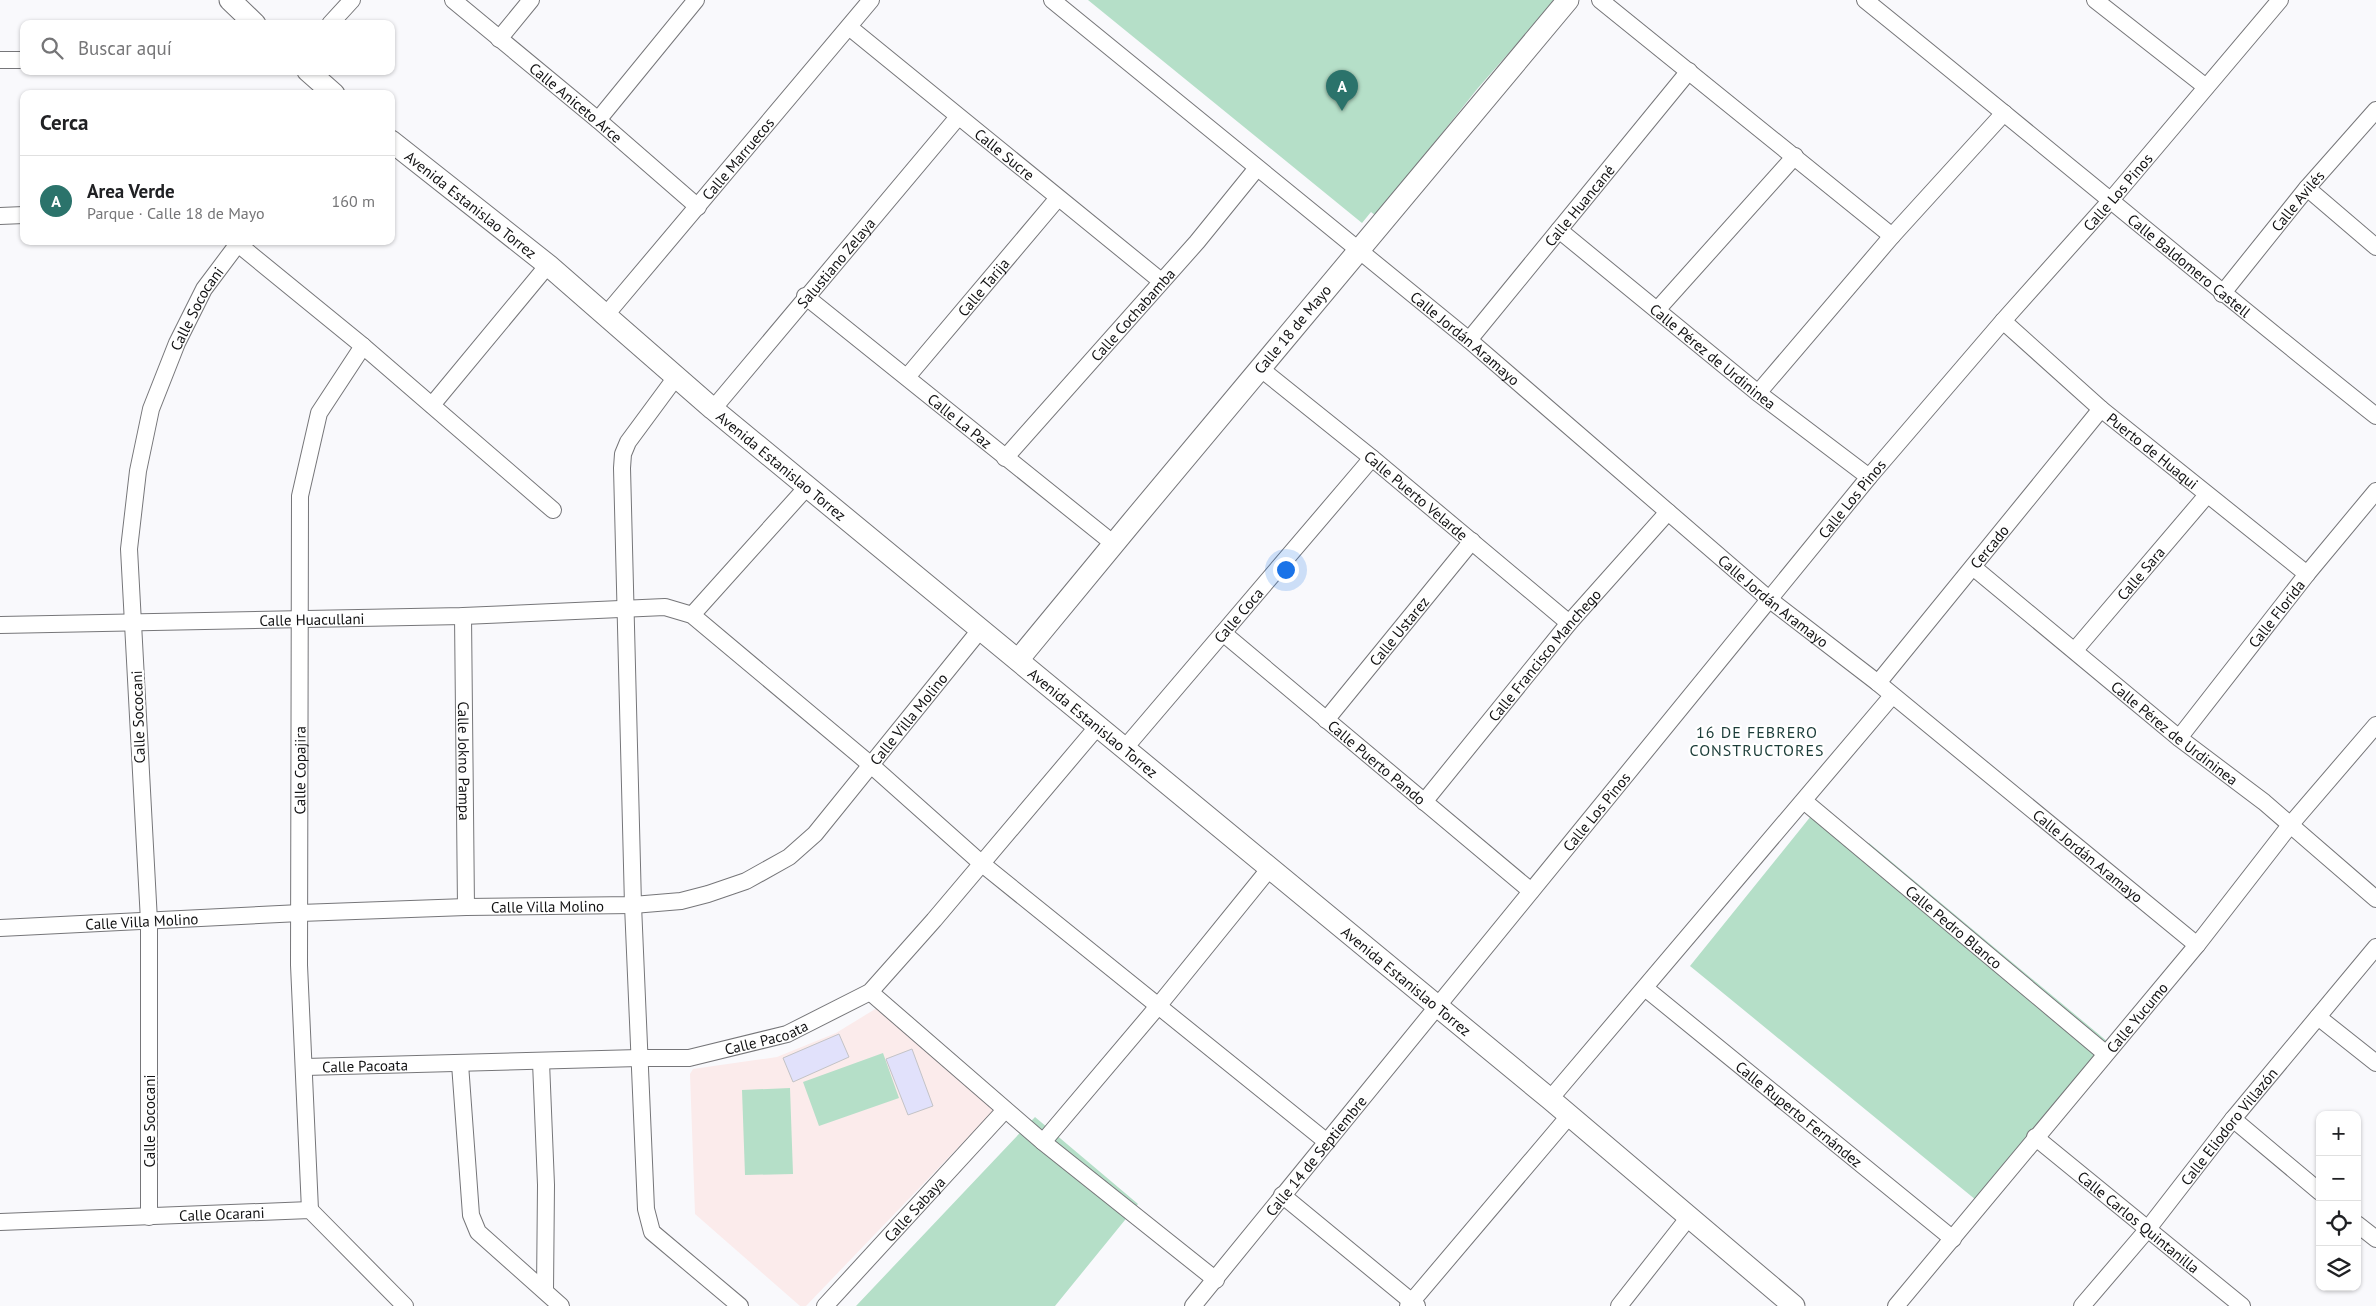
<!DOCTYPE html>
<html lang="es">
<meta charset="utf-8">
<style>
:root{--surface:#fff;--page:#f2f2f2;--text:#202124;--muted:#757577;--line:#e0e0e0;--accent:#2b736b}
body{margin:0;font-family:"PT Sans",sans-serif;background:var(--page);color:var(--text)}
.controls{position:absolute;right:15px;bottom:15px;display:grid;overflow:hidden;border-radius:10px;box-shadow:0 1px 4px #0004}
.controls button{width:45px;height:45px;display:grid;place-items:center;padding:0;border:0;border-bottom:1px solid var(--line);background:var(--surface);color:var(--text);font:25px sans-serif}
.you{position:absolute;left:1285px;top:569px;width:18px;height:18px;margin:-12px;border:4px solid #fff;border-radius:50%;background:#1a73e8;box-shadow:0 0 0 8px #1a73e833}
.badge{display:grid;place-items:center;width:32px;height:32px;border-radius:50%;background:var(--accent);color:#fff;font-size:16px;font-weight:700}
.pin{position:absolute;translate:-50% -41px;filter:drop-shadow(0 1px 2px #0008)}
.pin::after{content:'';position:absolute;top:26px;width:18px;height:15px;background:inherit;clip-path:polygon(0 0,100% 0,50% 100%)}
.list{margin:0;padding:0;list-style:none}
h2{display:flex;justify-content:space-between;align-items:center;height:65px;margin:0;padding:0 20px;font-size:21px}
h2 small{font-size:16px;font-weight:400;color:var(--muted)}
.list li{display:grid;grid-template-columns:32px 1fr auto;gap:15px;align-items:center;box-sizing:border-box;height:90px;padding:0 20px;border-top:1px solid var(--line)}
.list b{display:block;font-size:19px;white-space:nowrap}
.list p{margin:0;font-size:16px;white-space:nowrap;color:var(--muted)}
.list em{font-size:16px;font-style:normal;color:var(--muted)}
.icon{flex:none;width:28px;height:28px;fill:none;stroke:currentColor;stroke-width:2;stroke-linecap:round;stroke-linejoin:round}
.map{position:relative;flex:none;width:2376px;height:1306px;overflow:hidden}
.search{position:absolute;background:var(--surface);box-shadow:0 1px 4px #0004;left:20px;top:20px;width:375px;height:55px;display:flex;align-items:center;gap:12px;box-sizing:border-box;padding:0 18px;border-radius:10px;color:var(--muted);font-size:19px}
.panel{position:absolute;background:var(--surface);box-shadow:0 1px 4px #0004;left:20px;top:90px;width:375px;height:155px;border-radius:10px}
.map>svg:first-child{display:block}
.education{fill:#fbebeb}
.green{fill:#b5dfc8}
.building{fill:#e1e1fb;stroke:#c3c3c6}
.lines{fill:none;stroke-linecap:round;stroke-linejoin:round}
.minor-casing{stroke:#767679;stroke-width:18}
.tertiary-casing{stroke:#767679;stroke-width:23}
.minor{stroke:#fff;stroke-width:16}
.tertiary{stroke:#fff;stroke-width:21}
.labels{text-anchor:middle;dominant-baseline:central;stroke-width:4.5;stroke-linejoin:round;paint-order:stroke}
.street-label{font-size:15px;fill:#121213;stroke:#fff}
.neighbourhood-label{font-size:16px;letter-spacing:1px;fill:#1b3c38;stroke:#fff}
</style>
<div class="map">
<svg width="2376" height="1306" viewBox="0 0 2376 1306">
<rect width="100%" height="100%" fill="#f9f9fc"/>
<!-- education -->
<path class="education" d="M885,1003l115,101 -194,202h-6l-105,-92 -5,-140 3,-5 84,-12 59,-24z"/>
<!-- green -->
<path class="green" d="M1088,0h467l-77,88 -102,128 -5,-4 -9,11z
M1811,816l48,37 10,-10 239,199 -132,158 -286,-234z
M883,1053l16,45 -80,28 -16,-44z
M790,1088l3,86 -48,1 -3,-85z
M1035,1117l103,87 -83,102h-199z"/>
<!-- building -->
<path class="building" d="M839,1034l10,23 -56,25 -10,-24z
M912,1049l21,57 -25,9 -22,-56z"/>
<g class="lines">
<!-- minor casing -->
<g class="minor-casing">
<g id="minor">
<path id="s1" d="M453,0l145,120 100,87"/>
<path id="s2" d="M1052,0l417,340 301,260 108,83 319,262"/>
<path d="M1600,0l292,236"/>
<path id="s3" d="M1865,0c171,138 339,279 511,416"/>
<path d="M2095,0l111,87"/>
<path d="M330,24l22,-24"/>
<path id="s4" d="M849,27l312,254"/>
<path d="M499,39l32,-39"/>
<path d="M0,60h24"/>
<path d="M598,120l98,-120"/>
<path d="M2307,188l69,59"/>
<path d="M0,216l24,-1"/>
<path id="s5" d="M1559,230l199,163 111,84"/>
<path d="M238,244l125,102 190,164"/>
<path id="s6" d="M2222,294l85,-106 69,-78"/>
<path id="s7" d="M805,296l309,248"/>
<path d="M1657,310l138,-154"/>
<path id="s8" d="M605,316l266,-316"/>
<path id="s9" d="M2003,321l98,88 206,165"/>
<path id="s10" d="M1469,340l220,-269"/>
<path id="s11" d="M1261,369l111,89 197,165"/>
<path d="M676,377l-48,65 -5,12 -1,14 11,437 13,304 6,23 88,74"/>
<path id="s12" d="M907,377l151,-179"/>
<path d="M1758,393l134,-157 112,-123"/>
<path d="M432,405l116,-140"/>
<path id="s13" d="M713,409l245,-292"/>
<path id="s14" d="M1005,458l192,-216 60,-74"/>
<path id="s15" d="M1973,567l206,171 85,64 112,97"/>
<path d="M692,615l115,-128"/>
<path id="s16" d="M463,616l3,291"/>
<path id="s17" d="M0,625l463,-9 202,-9 27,8 179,150 110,98 346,279"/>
<path id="s18" d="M1223,633l308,258"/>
<path id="s19" d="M2075,650l132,-155"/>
<path id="s20" d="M1878,683l223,-274"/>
<path id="s21" d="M1326,720l146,-179"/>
<path id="s22" d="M2179,738l128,-164 69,-83"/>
<path id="s23" d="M1124,749l248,-291"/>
<path id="s24" d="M1804,801l301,252"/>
<path id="s25" d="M1424,802l145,-179 99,-111"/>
<path id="s26" d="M0,928l300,-15 166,-6 167,-2 48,-4 27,-7 38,-13 43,-24 26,-23 165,-204"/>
<path id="s27" d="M1645,988l308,251"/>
<path d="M870,992l173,150 173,138"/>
<path d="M2318,1017l58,46"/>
<path d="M541,1062l5,123 -1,106"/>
<path d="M460,1064l11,151 7,17 83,74"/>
<path id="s28" d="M305,1067l334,-9h50l98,-24 83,-42 64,-72 164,-194"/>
<path d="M1550,1099l342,-403"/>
<path d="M2233,1119l87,73"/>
<path id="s29" d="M2035,1137l207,169"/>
<path d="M1043,1142l116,-137 111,-137"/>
<path d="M1282,1195l135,111"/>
<path id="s30" d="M310,1210l-11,-245 1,-469 19,-83 44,-67"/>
<path id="s31" d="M149,1217v-296l-20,-372 9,-78 13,-62 26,-66 27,-54 36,-48"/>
<path id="s32" d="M0,1222l310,-12 95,96"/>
<path d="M2357,1224l19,15"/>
<path id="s33" d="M825,1306l180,-196"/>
<path id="s34" d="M1193,1306l676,-829 134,-156 108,-121 169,-200"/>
<path d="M1408,1306l161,-190"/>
<path d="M1619,1306l70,-89"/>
<path id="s35" d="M1896,1306l301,-361 94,-121 85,-99"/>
<path id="s36" d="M2082,1306l65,-76 86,-111 143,-172"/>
</g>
</g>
<!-- tertiary casing -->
<g class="tertiary-casing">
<g id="tertiary">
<path d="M230,0l25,24"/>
<path d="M308,71l26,23"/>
<path id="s37" d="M391,141l157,124 165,144 837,690 244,207"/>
<path id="s38" d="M1018,660c182,-221 365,-441 550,-660"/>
</g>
</g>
<!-- minor -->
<use href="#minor" class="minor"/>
<!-- tertiary -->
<use href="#tertiary" class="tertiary"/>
</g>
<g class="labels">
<!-- street labels -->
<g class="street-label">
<text stroke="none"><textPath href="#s1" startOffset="160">Calle Aniceto Arce</textPath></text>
<text stroke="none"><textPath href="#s4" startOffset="201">Calle Sucre</textPath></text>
<text stroke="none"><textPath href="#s8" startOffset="206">Calle Marruecos</textPath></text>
<text stroke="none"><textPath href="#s34" startOffset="1448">Calle Los Pinos</textPath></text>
<text stroke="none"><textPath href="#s6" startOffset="120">Calle Avilés</textPath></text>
<text stroke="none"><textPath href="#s37" startOffset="102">Avenida Estanislao Torrez</textPath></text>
<text stroke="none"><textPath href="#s10" startOffset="174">Calle Huancané</textPath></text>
<text stroke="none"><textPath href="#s13" startOffset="191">Salustiano Zelaya</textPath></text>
<text stroke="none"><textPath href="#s3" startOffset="419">Calle Baldomero Castell</textPath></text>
<text stroke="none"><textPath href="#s12" startOffset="118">Calle Tarija</textPath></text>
<text stroke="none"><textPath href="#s31" startOffset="921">Calle Sococani</textPath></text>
<text stroke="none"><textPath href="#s14" startOffset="192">Calle Cochabamba</textPath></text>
<text stroke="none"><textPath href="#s38" startOffset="430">Calle 18 de Mayo</textPath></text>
<text stroke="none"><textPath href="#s2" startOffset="534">Calle Jordán Aramayo</textPath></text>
<text stroke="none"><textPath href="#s5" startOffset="199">Calle Pérez de Urdininea</textPath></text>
<text stroke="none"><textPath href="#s7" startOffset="199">Calle La Paz</textPath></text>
<text stroke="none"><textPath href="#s9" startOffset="198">Puerto de Huaqui</textPath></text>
<text stroke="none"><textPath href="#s37" startOffset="508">Avenida Estanislao Torrez</textPath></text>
<text stroke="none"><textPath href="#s11" startOffset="200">Calle Puerto Velarde</textPath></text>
<text stroke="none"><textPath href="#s34" startOffset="1042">Calle Los Pinos</textPath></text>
<text stroke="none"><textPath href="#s20" startOffset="176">Cercado</textPath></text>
<text stroke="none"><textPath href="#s19" startOffset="101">Calle Sara</textPath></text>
<text stroke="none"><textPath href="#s2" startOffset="939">Calle Jordán Aramayo</textPath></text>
<text stroke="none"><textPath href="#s22" startOffset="158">Calle Florida</textPath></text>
<text stroke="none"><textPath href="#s23" startOffset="176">Calle Coca</textPath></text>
<text stroke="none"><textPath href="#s17" startOffset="312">Calle Huacullani</textPath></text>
<text stroke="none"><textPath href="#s21" startOffset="115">Calle Ustarez</textPath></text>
<text stroke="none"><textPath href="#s25" startOffset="190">Calle Francisco Manchego</textPath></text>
<text transform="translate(138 717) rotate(-92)">Calle Sococani</text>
<text stroke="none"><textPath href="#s26" startOffset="982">Calle Villa Molino</textPath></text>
<text stroke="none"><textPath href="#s37" startOffset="912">Avenida Estanislao Torrez</textPath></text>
<text stroke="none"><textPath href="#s15" startOffset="261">Calle Pérez de Urdininea</textPath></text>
<text stroke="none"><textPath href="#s16" startOffset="145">Calle Jokno Pampa</textPath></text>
<text stroke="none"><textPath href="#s18" startOffset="201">Calle Puerto Pando</textPath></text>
<text stroke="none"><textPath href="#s30" startOffset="440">Calle Copajira</textPath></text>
<text stroke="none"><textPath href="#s34" startOffset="638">Calle Los Pinos</textPath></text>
<text stroke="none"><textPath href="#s2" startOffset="1344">Calle Jordán Aramayo</textPath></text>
<text stroke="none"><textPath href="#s26" startOffset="548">Calle Villa Molino</textPath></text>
<text stroke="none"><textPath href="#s26" startOffset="142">Calle Villa Molino</textPath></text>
<text stroke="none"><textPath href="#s24" startOffset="196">Calle Pedro Blanco</textPath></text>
<text stroke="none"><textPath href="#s37" startOffset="1318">Avenida Estanislao Torrez</textPath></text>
<text stroke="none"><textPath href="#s35" startOffset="376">Calle Yucumo</textPath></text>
<text stroke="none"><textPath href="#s28" startOffset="464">Calle Pacoata</textPath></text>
<text stroke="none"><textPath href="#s28" startOffset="60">Calle Pacoata</textPath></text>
<text stroke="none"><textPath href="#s27" startOffset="199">Calle Ruperto Fernández</textPath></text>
<text transform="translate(149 1121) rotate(-90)">Calle Sococani</text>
<text stroke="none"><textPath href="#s36" startOffset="232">Calle Eliodoro Villazón</textPath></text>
<text stroke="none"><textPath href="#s34" startOffset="194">Calle 14 de Septiembre</textPath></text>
<text stroke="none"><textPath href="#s33" startOffset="132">Calle Sabaya</textPath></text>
<text stroke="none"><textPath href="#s32" startOffset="222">Calle Ocarani</textPath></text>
<text stroke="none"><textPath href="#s29" startOffset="134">Calle Carlos Quintanilla</textPath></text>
</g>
<!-- neighbourhood labels -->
<g class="neighbourhood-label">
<text x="1757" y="732">16 DE FEBRERO<tspan x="1757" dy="18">CONSTRUCTORES</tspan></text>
</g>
</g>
</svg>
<div class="controls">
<button>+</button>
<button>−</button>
<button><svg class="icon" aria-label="locate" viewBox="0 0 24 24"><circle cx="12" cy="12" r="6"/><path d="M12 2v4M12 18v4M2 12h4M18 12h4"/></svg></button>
<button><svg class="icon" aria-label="layers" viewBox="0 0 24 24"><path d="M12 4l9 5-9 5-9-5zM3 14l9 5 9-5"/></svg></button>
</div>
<div class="you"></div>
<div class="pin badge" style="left:1342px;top:111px">A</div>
<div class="search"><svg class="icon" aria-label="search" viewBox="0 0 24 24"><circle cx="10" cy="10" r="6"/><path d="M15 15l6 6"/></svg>Buscar aquí</div>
<section class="panel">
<h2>Cerca<small></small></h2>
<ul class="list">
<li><span class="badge">A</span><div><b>Area Verde</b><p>Parque · Calle 18 de Mayo</p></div><em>160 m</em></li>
</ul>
</section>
</div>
